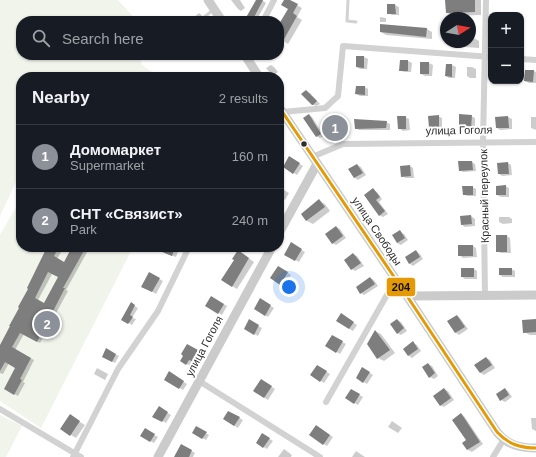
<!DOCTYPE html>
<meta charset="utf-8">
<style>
:root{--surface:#171b24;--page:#242831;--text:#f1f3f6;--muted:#9ea1a6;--line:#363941;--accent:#8c9099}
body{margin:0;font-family:Helvetica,sans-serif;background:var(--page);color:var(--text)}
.controls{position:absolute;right:12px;top:12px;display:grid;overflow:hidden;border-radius:8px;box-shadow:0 1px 3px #0004}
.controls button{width:36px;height:36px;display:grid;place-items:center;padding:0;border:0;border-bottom:1px solid var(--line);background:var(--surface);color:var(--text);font:20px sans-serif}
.compass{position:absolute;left:440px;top:12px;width:36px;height:36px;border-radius:50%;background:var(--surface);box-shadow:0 1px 3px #0004;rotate:79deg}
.you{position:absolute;left:289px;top:287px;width:14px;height:14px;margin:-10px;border:3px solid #fff;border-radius:50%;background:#1a73e8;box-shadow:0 0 0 6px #1a73e833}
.badge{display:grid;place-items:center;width:26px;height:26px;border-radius:50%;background:var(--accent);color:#fff;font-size:13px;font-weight:700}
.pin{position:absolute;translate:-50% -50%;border:2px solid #fff;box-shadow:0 1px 4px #0006}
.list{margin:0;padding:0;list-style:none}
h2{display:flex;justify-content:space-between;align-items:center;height:52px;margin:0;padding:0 16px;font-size:17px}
h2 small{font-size:13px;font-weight:400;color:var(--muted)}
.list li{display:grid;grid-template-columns:26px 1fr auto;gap:12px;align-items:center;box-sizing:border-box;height:64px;padding:0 16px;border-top:1px solid var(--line)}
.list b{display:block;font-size:15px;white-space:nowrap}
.list p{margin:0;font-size:13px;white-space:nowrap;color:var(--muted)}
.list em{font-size:13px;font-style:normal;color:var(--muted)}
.icon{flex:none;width:22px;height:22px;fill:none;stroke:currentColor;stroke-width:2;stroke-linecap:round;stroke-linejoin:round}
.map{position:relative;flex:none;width:536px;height:457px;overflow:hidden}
.search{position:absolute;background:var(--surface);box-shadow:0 1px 3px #0004;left:16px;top:16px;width:268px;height:44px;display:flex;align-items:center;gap:10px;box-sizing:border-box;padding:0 14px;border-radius:16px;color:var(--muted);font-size:15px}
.panel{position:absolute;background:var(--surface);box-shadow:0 1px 3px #0004;left:16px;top:72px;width:268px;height:180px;border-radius:16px}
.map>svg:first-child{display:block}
.green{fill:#f0f4eb}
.shadow{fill:#0003;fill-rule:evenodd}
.building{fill:#7e7e7e;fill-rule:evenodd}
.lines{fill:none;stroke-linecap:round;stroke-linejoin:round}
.lane{stroke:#d2d2d2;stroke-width:3}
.street{stroke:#d2d2d2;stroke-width:6}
.secondary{stroke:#cbcbcb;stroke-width:9}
.bus-1-casing{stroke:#fff;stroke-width:6}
.bus-1{stroke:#e39a04;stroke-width:3}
.bus-dot{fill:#2d2d2d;stroke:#fff;stroke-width:1.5}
.labels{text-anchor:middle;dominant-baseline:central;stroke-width:4;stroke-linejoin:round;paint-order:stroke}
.street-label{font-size:11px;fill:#2d2d2d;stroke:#fff}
.line-badge{stroke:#fff;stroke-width:1.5}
.pale-badge-label{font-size:11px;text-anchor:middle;font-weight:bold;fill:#111}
</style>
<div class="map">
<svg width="536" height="457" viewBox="0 0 536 457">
<rect width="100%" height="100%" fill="#fff"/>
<!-- green -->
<path class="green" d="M0,0h118l19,21h-116v34h118l3,10 13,9 -21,3h-113v49l-2,2 2,3v40l-21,45z
M21,199v48h112l-92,181 -41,-27v-166z
M0,415l22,11 -16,31h-6z"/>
<!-- shadow -->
<path class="shadow" d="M231,0h9l5,8 -4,3 -3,-2z
M257,0h5l4,3 -10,18h-11z
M285,0h3l14,8 -5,9 5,3 -14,24 -9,-6v-12l10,-17z
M446,0h35v15l-29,1 -5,-4z
M388,5h7l4,2v8h-7l-4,-2z
M199,13l6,5 -1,3h-9l-2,-3z
M380,17l6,1v4h-6z
M427,29l5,3v7l-46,-4 -5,-3z
M446,36v6h24v-4h4l5,3v7l-28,-2 -5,-3z
M364,57l4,2 -1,10h-7l-3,-2z
M408,61l4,2 -1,9h-7l-4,-2z
M421,63h8l4,2 -1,11h-7l-4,-2z
M271,65l3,2 4,5 -4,3 -4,-2 -4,-5z
M447,65h5l4,2 -1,11h-6l-3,-2z
M467,67h5l4,2v9h-6l-3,-2z
M534,71l2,1v11h-7l-4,-2z
M365,87l3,2v7h-8l-4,-2z
M306,91l4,2 10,11 -4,2 -4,-2z
M309,115l3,2 12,19 -4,2 -4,-2z
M438,116l4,2v11h-9l-3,-2z
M471,116l4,2v12l-12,-1 -3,-2z
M405,117l4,2 1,11 -7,1 -4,-3z
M508,117l4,2v10l-12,1 -3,-2z
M531,117h5v13l-5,-2z
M338,122l3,2 1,13h-5l-4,-2z
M386,122l4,2v6h-31l-3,-2z
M290,158l13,8 -6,9 -13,-8z
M472,162l3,2 1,7 -13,1 -3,-2z
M508,163l3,2 1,10 -10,1 -3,-2z
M357,165l4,2 5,8 -8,5 -3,-2 -5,-8z
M410,166l3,2 1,10h-8l-4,-2z
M505,186l4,2v9h-8l-4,-2z
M279,187l10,6 -4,7 -6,-4z
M472,187l4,2v7h-9l-3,-2z
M373,190l4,2 5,7 -3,3 9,12 -5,3 -4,-2z
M319,201l6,3 5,7 -17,13 -6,-3 -5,-7z
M471,216l4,3v7l-10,1 -3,-2z
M499,217h10l3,2v4l-9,1 -4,-2z
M336,227l4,2 6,9 -10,7 -4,-2z
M400,232l4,2 4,6 -7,5 -4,-2z
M507,236l3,2 1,15h-10l-4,-2z
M291,244l14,8 -6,10 -14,-8z
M473,246l3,2 1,9 -14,1 -4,-3z
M49,247h15l-7,12 8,4 8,-16h17l-24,43 2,1 -28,52 -16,-9 -9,16 19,10 -11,22 2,1 -7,13 -13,-7 12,-22 -8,-4 -6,11 -3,-1v-26l20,-39zM52,274l7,3 -15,27 -6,-4z
M162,247h14l3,2 -3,8 -12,-4z
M416,251l4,3 3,5 -10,7 -3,-2 -4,-6z
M243,254l11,8 -17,27 -5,-3 3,-26z
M353,254l4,2 7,10 -9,5 -3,-2z
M279,267l12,8 -7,11 -12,-8z
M474,269l3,2v8h-12l-3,-2z
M511,269l4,2v6h-12l-3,-2z
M150,274l13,7 -7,13 -13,-8z
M370,278l4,2 4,6 -14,9 -3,-2z
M211,297l16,9 -5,9 -16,-9z
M260,300l14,8 -6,9 -13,-8z
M131,304l7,4 -6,10 4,1 -4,6 -10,-6z
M341,315l16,10 -4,6 -16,-10z
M457,316l3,2 8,11 -9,6 -3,-2 -8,-11z
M397,320l4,2 6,9 -6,4 -4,-2z
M536,320v15h-6l-6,-3z
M249,321l13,7 -4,8 -13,-7z
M375,331l6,3 14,19 -11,8 -6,-3z
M332,336l14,8 -6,10 -14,-9z
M413,343l4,2 4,6 -9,7 -4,-3z
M187,345l14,8 -6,9 -2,-1 -3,5 -8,-5z
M107,350l12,6 -4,7 -12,-6z
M486,358l4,2 5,8 -11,7 -3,-2 -6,-8z
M428,364l4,2 6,10 -4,3 -4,-2z
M317,366l13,8 -6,9 -12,-8z
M97,368l11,6 -3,6 -11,-6z
M363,368l10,7 -6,9 -10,-6z
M169,373l18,11 -4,6 -18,-11z
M261,380l14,9 -7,11 -14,-9z
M444,389l4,2 6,9 -10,7 -4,-2z
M505,389l3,2 4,6 -7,5 -4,-2z
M351,390l12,7 -5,8 -12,-7z
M159,408l12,7 -5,8 -12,-7z
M229,412l14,8 -5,8 -14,-9z
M461,414l3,2 19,28 -11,8 -4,-2 -4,-7 4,-3z
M70,416l15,9 -9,13 -15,-9z
M531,418h5v13l-4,-2z
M392,421l10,7 -4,5 -10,-6z
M196,427l13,8 -3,5 -13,-7z
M320,428l13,9 -6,9 -3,-2z
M145,430l13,7 -4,6 -13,-7z
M263,435l10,6 -6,8 -10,-6z
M181,445l14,8 -2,4h-17z
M284,449l8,6 -1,2h-13z
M356,451l9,6h-13z"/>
<!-- building -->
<path class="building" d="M256,0h7l-11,21h-8z
M284,0h6l8,4 -5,9 4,3 -14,25 -4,-2v-15l9,-15 -7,-4z
M445,0h30v12l-29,1z
M387,4h8l1,10h-9z
M380,24l47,4 -1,9 -46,-5z
M356,56h8v12l-8,-1z
M400,60h8v11h-9z
M420,62h9v12h-9z
M446,64h6v13l-7,-1z
M525,70h9l-1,12 -9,-1z
M356,86h9v9l-10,-1z
M306,90l11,11 -4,4h-1l-11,-11z
M309,114l12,20 -5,3 -13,-19z
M459,114l13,1 -1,13h-12z
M439,115v12l-10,1 -1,-12z
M397,116h9v13h-8z
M508,116l1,12h-13l-1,-11z
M354,119l33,2 -1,7 -31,1z
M332,121h6l1,14h-7z
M289,156l11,7 -7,11 -10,-7z
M458,161h14l1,9 -14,1z
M508,162l1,12h-11l-1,-11z
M357,164l6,9 -9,5 -6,-9z
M410,165l1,11 -10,1 -1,-11z
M506,185v10h-10v-9z
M462,186h11v9h-10z
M373,188l7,9 -4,3 9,11 -6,5 -15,-21z
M319,199l6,8 -19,14 -5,-7z
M471,215l1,9 -11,1 -1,-9z
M336,226l7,10 -11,8 -7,-10z
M400,230l5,8 -8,5 -5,-8z
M496,235h11v17h-11z
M291,242l11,7 -7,12 -11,-6z
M458,245h15v11h-15z
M47,247h12l-5,9 10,6 8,-15h14l-23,41h2l-28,54 -17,-9 -8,14 19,11 -11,21 2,1 -8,15 -10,-6 11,-21 -10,-6 -5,9v-26l10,-19h-1l10,-18 -1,-1 10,-18 -1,-1zM48,272l10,5 -14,26 -9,-5z
M161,247h14l-3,9 -12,-5z
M238,250l11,8 -17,29 -11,-7 13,-20 -2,-1z
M416,250l4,7 -11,7 -4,-7z
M353,253l8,10 -10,7 -7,-10z
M278,266l10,6 -8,13 -10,-7z
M461,268h13v9h-13z
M499,268h13v7h-13z
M149,272l11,6 -8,14 -11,-5z
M370,277l5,7 -15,10 -4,-7z
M211,296l13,8 -6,10 -13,-8z
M260,298l11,7 -6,11 -11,-7z
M131,302l4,3 -5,10 3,2 -5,7 -7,-4z
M341,313l13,9 -5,7 -13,-8z
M457,315l8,12 -10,6 -8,-12z
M249,319l10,6 -5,10 -10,-6z
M397,319l7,9 -7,6 -7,-10z
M536,319v13l-13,1 -1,-13z
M375,330l15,20 -13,9 -10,-15z
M332,335l11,6 -7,12 -11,-7z
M413,341l5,8 -10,7 -5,-7z
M187,344l11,6 -6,11 -3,-1 -3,5 -6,-4 3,-5 -2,-2z
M106,348l10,6 -4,8 -10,-5z
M486,357l6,8 -12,8 -6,-8z
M428,363l7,10 -6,5 -7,-11z
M317,365l10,6 -7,11 -10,-7z
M362,367l8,5 -7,11 -7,-5z
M169,371l15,10 -5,8 -15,-9z
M261,379l11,7 -8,12 -11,-7z
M444,388l7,10 -11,8 -7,-10z
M505,388l4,7 -9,6 -4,-7z
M351,389l9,5 -6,10 -9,-6z
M159,406l9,6 -6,10 -10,-5z
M228,411l12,6 -6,9 -11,-7z
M461,413l19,29 -13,8 -5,-7 4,-3 -14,-20z
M70,414l10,7 -10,15 -10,-7z
M316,425l14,10 -7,10 -14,-10z
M196,426l11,6 -5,7 -10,-6z
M145,428l10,6 -5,8 -10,-6z
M262,433l8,5 -7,10 -7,-5z
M181,444l11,6 -3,7h-15z"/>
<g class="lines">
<!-- lane -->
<path class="lane" d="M348,0l-1,21 9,1
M203,18l10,-8"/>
<!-- street -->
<path class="street" d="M263,21l11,-21
M521,59l15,1
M283,112l42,-4 13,-12 5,-50 148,11
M312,157l31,-13 193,-2
M485,296l-2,-154 3,-142
M199,381l121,76
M326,402l70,-123
M0,409l81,48
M73,457l45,-88 40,-58 31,-64
M493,457l11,-18"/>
<!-- secondary -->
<path class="secondary" d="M208,0l14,21
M245,55l14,22
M279,107l128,189 90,136c10,13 23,16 39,16
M279,233l38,-69
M407,296l129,-1
M158,457l114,-210"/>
<!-- bus-1 casing -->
<g class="bus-1-casing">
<path id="bus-1" d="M279,107l128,189 90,136c11,12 23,16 39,16"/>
</g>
<!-- bus-1 -->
<use href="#bus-1" class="bus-1"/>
</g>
<!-- markers -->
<circle class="bus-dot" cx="304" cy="144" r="3.5"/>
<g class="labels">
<!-- street labels -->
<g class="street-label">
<text transform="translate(459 130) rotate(-1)">улица Гоголя</text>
<text transform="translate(484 196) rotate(-91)">Красный переулок</text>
<text transform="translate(377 231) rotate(56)">улица Свободы</text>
<text transform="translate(204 346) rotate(-62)">улица Гоголя</text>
</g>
</g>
<rect class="line-badge" x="386" y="277" width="30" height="20" rx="4" fill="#e39a04"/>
<g class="pale-badge-label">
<text x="401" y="291">204</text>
</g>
</svg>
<div class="controls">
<button>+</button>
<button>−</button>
</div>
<svg class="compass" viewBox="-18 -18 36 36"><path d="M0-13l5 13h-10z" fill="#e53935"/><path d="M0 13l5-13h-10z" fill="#9ea1a6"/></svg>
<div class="you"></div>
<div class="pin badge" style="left:335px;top:128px">1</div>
<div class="pin badge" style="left:47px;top:324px">2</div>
<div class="search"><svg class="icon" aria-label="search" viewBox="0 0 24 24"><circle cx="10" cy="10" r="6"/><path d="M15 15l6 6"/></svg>Search here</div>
<section class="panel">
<h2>Nearby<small>2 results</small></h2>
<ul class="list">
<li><span class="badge">1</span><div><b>Домомаркет</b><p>Supermarket</p></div><em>160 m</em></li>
<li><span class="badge">2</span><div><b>СНТ «Связист»</b><p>Park</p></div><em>240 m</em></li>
</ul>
</section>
</div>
